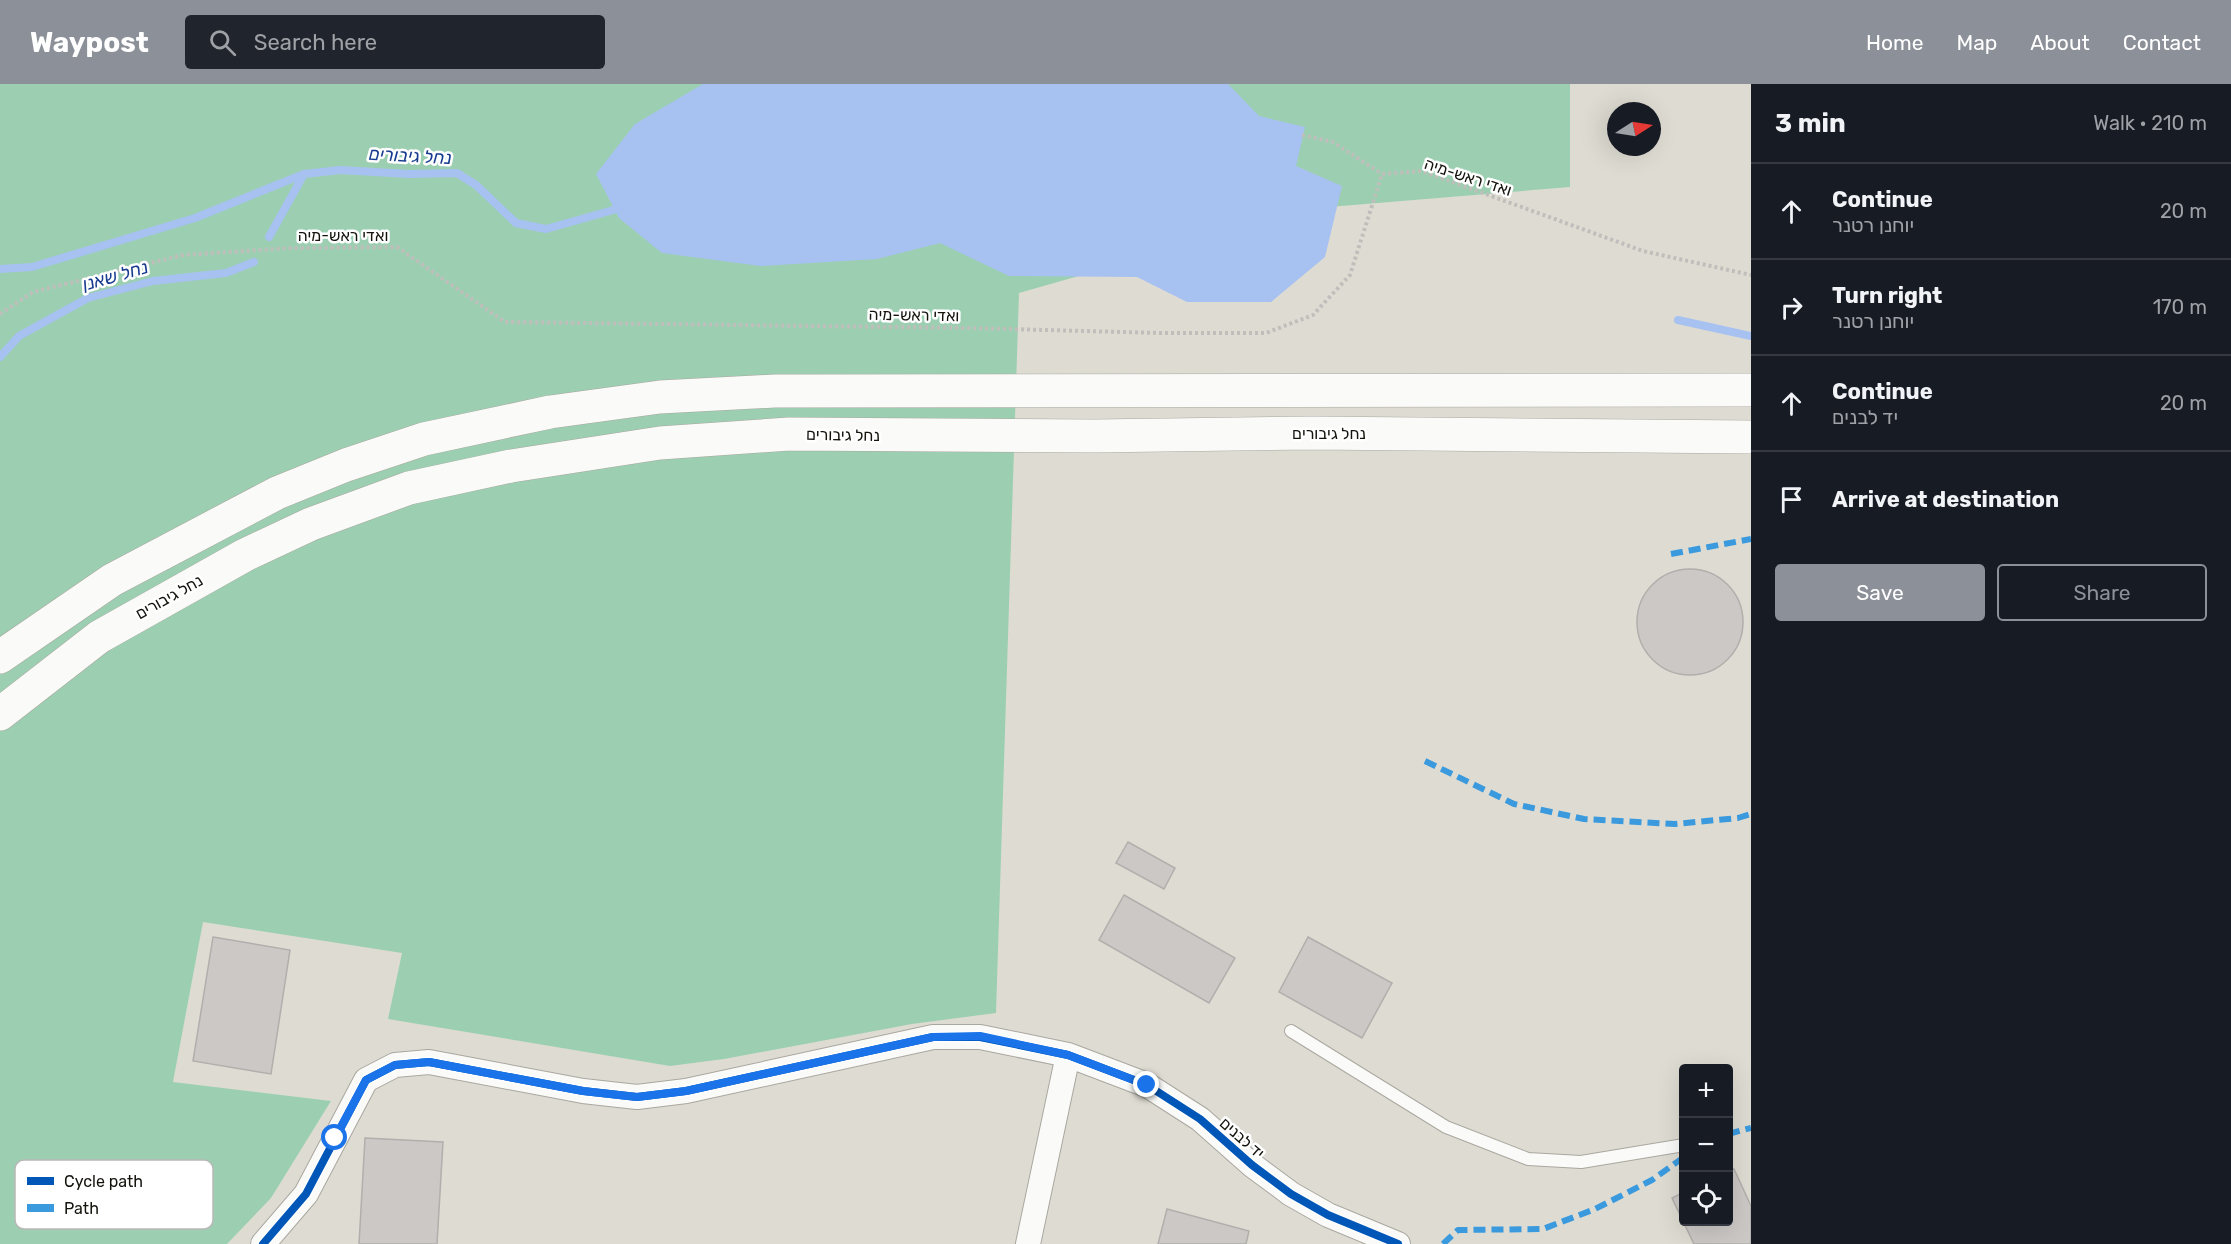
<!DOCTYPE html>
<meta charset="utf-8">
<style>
:root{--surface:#171b24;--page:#20242c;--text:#f1f3f6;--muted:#9ea1a6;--line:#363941;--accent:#8c9099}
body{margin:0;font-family:Rubik,Heebo,sans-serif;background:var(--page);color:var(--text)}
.controls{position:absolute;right:18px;bottom:18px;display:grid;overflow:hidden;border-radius:6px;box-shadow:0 6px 24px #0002}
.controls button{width:54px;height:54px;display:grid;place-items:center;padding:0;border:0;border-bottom:2px solid var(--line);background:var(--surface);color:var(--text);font:30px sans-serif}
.compass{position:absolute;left:1607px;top:18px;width:54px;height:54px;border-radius:50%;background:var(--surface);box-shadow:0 6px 24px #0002;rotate:78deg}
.stop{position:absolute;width:18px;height:18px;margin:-14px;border:4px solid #1a73e8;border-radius:50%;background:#fff}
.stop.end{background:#1a73e8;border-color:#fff;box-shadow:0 2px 6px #0008}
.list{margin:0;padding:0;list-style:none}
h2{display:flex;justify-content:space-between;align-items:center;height:78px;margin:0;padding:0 24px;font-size:26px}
h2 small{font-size:20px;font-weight:400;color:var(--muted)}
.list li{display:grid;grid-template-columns:39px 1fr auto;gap:18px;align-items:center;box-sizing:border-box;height:96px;padding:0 24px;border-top:2px solid var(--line)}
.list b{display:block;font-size:22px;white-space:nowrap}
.list p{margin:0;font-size:20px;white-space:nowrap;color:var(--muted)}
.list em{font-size:20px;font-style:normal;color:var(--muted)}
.actions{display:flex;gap:12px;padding:18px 24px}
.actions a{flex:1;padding:14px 0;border:2px solid var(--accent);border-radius:6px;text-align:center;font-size:21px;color:var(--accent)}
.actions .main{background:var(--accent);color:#fff}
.icon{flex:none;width:33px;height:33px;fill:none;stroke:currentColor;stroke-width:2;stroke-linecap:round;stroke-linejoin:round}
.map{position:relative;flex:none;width:1751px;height:1160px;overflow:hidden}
header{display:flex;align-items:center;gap:36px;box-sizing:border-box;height:84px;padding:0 30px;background:var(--accent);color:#fff}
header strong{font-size:28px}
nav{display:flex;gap:33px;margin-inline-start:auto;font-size:21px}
.search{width:420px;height:54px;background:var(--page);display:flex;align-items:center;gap:15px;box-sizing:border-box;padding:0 21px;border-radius:6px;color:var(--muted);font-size:22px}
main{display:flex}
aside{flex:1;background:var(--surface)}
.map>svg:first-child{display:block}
.forest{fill:#9ccfb2}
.water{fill:#a7c1f1}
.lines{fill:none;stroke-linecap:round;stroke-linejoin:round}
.stream{stroke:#a7c1f1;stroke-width:8}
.building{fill:#cbc8c6;stroke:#b1aeac;stroke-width:1.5}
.service-casing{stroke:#a9a79f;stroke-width:14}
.minor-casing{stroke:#a9a79f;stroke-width:26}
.secondary-casing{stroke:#a9a79f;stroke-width:34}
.path{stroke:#bfbebb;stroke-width:4;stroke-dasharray:3 3;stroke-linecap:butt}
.service{stroke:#fafaf8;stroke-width:12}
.minor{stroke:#fafaf8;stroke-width:24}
.secondary{stroke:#fafaf8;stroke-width:33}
.quiet{stroke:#3b9ade;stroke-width:6;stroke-dasharray:12 6;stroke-linecap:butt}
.cycleway-casing{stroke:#fff;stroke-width:11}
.cycleway{stroke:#0057b8;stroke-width:8}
.route{stroke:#1a73e8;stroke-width:8}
.labels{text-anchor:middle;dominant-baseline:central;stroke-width:5;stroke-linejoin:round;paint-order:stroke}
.street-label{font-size:16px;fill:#14130c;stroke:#fff}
.water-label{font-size:18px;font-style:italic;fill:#173c8f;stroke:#fff}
.key{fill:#fff;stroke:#b8b8b6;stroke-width:1.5}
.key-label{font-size:16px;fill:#14130c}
</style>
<header>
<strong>Waypost</strong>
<div class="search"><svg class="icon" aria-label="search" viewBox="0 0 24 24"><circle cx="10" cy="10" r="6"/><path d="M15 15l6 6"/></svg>Search here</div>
<nav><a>Home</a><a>Map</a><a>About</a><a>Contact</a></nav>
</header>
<main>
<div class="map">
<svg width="1751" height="1160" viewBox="0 0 1751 1160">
<rect width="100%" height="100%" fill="#dedcd2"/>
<!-- forest -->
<path class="forest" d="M0,0h1570v103l-253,21 -298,85 -23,720 -84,11 -188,35 -54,7 -282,-47 14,-66 -199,-31 -30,160 158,19 -60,97 -44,46h-227z"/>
<!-- water -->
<path class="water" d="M703,0h525l31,32 46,11 -9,39 46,20 -17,71 -54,45h-84l-50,-25 -128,-1 -69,-33 -63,16 -117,7 -98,-13 -43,-35 -23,-44 39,-50z"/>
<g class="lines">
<!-- stream -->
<path class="stream" d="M269,153l35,-63
M0,185l32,-2 163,-49 109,-44 36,-4 69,4 48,-1 19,12 40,38 30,6 78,-22
M1678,236l73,16
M0,273l19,-21 69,-38 65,-17 73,-8 28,-11"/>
</g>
<!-- building -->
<path class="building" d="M1637 538a53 53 0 1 1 106 0a53 53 0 1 1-106 0Z
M1128,758l47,26 -11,21 -48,-26z
M1124,811l111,63 -26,45 -110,-63z
M213,853l77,13 -19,124 -78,-13z
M1308,853l84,46 -30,55 -83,-46z
M365,1054l78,4 -6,102h-78z
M1734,1085l17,37v38h-57l-22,-46 12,-6v30h44v-51z
M1167,1125l82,22 -3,13h-88z"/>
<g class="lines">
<!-- service casing -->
<g class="service-casing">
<path id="service" d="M1291,947l155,96 82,32 53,3 103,-17"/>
</g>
<!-- minor casing -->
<g class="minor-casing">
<path id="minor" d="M263,1160l43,-50 60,-114 29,-15 34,-3 154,29 54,6 49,-6 247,-54h47l88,18 79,30 53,34 52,46 39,29 37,21 70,29
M1028,1160l40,-189"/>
</g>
<!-- secondary casing -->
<g class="secondary-casing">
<path id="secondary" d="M0,573l112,-77 165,-87 69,-28 78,-26 126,-27 110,-15 115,-6 976,-1
M0,630l99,-77 146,-82 66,-31 98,-36 102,-22 149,-23 129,-9 306,2 217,-3 439,4"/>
</g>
<!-- path -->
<path class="path" d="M1302,51l31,7 49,32
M0,230l33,-22 150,-37 108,-7 106,-1 108,75 465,6 191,5h105l47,-18 37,-40 32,-101 40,-3 221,80 108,24"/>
<!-- service -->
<use href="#service" class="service"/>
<!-- minor -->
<use href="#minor" class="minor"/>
<!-- secondary -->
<use href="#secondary" class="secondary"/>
<!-- quiet -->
<path class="quiet" d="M1671,470l80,-15
M1425,677l89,43 70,15 91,5 63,-6 13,-4
M1728,1050l23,-6
M1443,1160l15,-14 85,-1 52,-20 57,-29 32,-23"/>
<!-- cycleway casing -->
<g class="cycleway-casing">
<path id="cycleway" d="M263,1160l43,-50 60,-114 29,-15 34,-3 154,29 54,6 49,-6 247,-54h47l88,18 79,30 53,34 52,46 39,29 37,21 70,29"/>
</g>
<!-- cycleway -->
<use href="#cycleway" class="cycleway"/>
</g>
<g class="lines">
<!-- route -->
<path class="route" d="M335,1054l31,-58 29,-15 34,-3 154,29 54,6 49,-6 247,-54 47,-1 88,19 79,30"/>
</g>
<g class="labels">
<!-- street labels -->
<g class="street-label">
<text transform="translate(1468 93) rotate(18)">ואדי ראש-מיה</text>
<text x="343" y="151">ואדי ראש-מיה</text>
<text transform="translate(914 231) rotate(1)">ואדי ראש-מיה</text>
<text x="1329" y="349">נחל גיבורים</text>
<text transform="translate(843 351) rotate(1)">נחל גיבורים</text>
<text transform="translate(169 513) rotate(-29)">נחל גיבורים</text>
<text transform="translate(1242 1054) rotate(41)">יד לבנים</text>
</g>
<!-- water labels -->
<g class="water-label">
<text transform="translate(410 72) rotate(3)">נחל גיבורים</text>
<text transform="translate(115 192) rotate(-16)">נחל שאנן</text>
</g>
</g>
<!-- legend -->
<rect x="15" y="1076" width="198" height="69" rx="9" class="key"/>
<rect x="27" y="1093" width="27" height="8" fill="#0057b8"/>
<rect x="27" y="1120" width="27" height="8" fill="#3b9ade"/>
<g class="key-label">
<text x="64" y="1103">Cycle path</text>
<text x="64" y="1130">Path</text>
</g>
</svg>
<div class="controls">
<button>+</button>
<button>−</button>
<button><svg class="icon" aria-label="locate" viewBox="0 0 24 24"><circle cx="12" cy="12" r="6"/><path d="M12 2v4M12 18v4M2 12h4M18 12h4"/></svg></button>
</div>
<svg class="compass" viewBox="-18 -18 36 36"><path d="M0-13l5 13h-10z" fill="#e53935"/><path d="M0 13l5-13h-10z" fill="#9ea1a6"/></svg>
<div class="stop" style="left:335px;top:1054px"></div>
<div class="stop end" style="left:1147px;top:1001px"></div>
</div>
<aside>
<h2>3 min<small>Walk · 210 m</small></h2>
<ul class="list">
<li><svg class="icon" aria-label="ahead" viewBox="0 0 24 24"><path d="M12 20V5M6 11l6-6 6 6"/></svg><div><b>Continue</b><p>יוחנן רטנר</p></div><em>20 m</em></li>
<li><svg class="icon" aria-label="right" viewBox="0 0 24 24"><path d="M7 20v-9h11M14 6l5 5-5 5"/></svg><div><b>Turn right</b><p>יוחנן רטנר</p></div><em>170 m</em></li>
<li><svg class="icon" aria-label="ahead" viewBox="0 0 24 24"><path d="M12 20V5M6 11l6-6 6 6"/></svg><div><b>Continue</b><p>יד לבנים</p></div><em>20 m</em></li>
<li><svg class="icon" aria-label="arrive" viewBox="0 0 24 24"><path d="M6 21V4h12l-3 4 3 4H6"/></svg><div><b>Arrive at destination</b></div></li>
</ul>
<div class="actions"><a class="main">Save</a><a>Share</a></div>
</aside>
</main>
